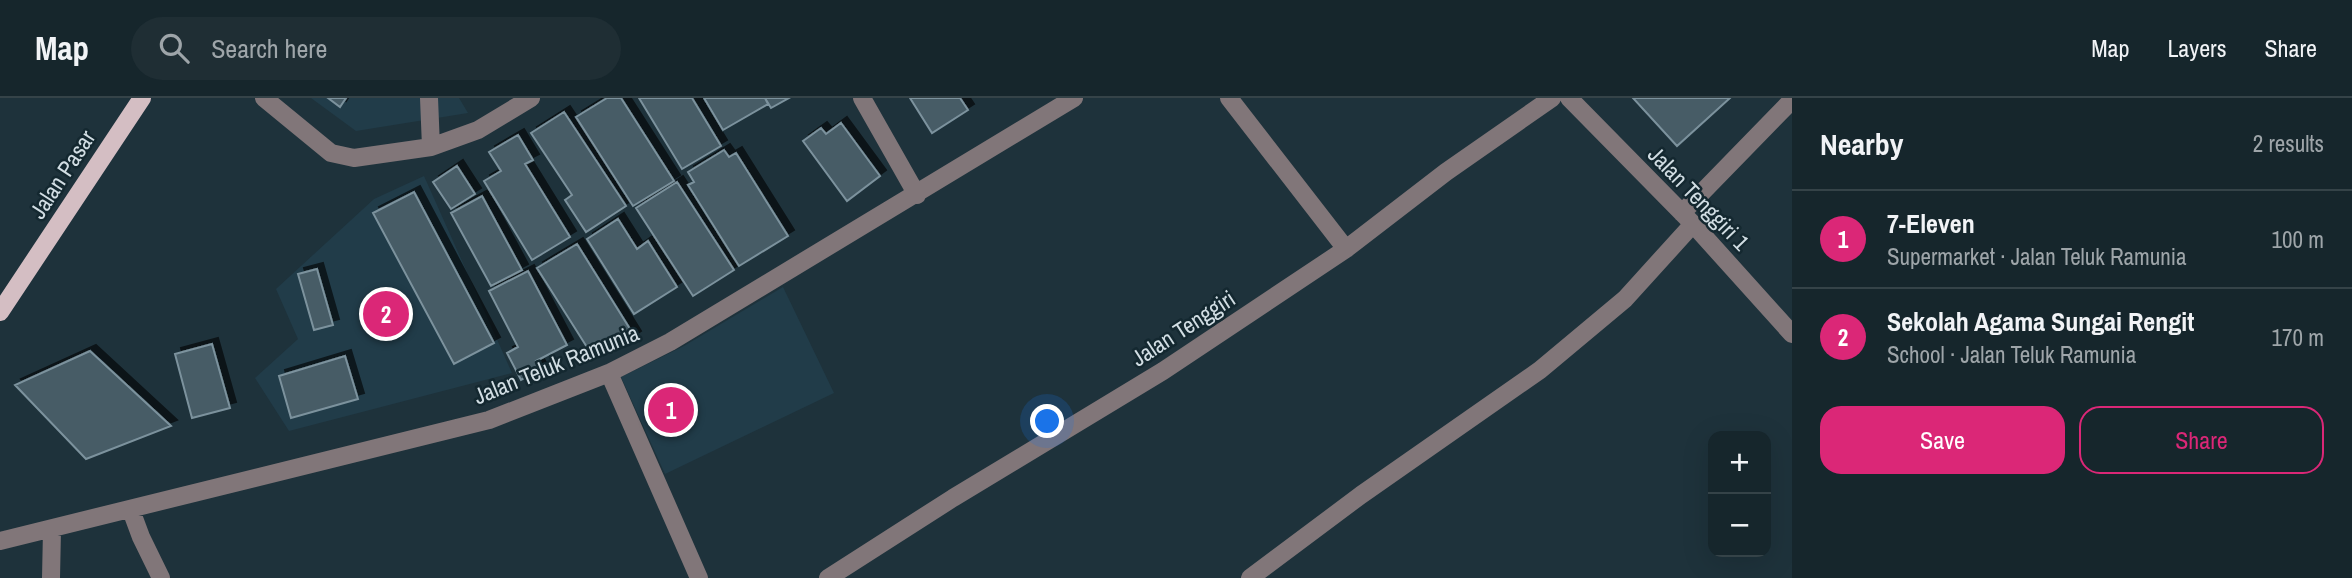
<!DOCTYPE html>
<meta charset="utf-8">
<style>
:root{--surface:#16262c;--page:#1f2e34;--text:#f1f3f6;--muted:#9ea5a9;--line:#354348;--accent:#db2777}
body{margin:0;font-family:"Archivo Narrow",sans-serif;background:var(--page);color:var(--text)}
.controls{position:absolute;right:21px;bottom:21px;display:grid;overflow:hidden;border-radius:14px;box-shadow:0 7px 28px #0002}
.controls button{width:63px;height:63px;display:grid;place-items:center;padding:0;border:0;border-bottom:2px solid var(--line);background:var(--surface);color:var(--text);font:35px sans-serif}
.you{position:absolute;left:1048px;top:324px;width:24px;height:24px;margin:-18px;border:5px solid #fff;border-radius:50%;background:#1a73e8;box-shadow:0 0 0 10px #1a73e833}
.badge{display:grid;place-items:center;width:46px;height:46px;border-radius:50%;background:var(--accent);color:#fff;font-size:23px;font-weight:700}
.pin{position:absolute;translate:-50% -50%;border:4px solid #fff;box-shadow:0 2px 7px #0006}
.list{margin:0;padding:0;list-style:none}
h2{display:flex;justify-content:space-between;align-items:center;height:91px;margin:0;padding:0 28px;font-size:30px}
h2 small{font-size:23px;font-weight:400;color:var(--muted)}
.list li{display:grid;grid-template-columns:46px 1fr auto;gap:21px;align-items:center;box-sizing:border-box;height:98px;padding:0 28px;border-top:2px solid var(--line)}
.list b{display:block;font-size:26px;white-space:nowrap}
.list p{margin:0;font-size:23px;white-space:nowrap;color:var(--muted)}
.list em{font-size:23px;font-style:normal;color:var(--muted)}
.actions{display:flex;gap:14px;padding:21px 28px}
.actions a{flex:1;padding:16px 0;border:2px solid var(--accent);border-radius:21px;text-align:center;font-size:24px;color:var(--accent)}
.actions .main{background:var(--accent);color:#fff}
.icon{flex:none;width:38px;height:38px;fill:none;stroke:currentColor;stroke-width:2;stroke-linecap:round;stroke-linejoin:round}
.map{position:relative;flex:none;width:1792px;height:480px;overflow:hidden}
header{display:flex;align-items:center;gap:42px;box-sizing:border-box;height:98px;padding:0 35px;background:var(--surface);border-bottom:2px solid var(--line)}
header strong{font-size:33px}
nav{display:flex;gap:38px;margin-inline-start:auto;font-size:24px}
.search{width:490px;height:63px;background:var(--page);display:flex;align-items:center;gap:18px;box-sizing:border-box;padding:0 24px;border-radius:38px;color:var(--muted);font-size:26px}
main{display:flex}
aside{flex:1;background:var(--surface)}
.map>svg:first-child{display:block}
.built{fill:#213c49}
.building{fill:#465b66;stroke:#7c929d;stroke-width:2;filter:url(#shadow)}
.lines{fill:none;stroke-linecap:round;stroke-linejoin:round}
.minor{stroke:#817679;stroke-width:18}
.major{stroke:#d4bec3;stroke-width:18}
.labels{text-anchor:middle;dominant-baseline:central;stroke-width:5;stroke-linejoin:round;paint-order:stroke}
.street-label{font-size:23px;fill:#d1dde3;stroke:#142830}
</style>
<header>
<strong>Map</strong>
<div class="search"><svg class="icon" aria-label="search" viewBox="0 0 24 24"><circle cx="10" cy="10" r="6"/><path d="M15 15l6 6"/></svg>Search here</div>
<nav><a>Map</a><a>Layers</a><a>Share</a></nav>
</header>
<main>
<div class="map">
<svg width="1792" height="480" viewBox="0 0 1792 480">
<defs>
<filter id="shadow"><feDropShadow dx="6" dy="-6" stdDeviation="0" flood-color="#0009"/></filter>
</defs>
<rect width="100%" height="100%" fill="#1e323b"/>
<!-- built -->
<path class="built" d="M311,0h148l9,15 -112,18z
M424,78l88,197 -223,58 -34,-53 43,-39 -22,-50 98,-90z
M783,189l51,106 -169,81 -44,-97 63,-31z"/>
<!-- building -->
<path class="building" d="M328,0h18l-6,9z
M607,0h14l53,83 -41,25 -57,-89z
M639,0h53l29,48 -39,23z
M704,0h61l3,6 -45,26z
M765,0h24l-18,10z
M910,0h50l8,12 -36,23z
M1633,0h97l-53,48z
M564,14l62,94 -40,26 -21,-32 7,-5 -41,-62z
M841,25l39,53 -33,25 -44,-60 18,-13 5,6z
M518,37l15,25 -8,4 45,73 -38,23 -48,-79 17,-10 -12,-19z
M724,52l5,7 7,-4 52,83 -49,30 -51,-81 6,-3 -6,-10z
M457,68l18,28 -24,15 -18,-27z
M677,84l57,88 -41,26 -57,-88z
M414,94l80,151 -40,21 -81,-151z
M482,98l40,74 -31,16 -40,-73z
M618,121l19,30 11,-8 29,46 -43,27 -47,-75z
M577,146l58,93 -21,14 -6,-10 -18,11 -53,-84z
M317,171l16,56 -19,5 -16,-56z
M528,173l39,74 -31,16 5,9 -20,10 -14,-27 11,-6 -29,-56z
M212,246l18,64 -38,10 -17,-64z
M90,253l81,75 -85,33 -71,-74z
M345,258l13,43 -67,19 -12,-42z"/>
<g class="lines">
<!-- minor -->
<path class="minor" d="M264,0l67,55 23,5 77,-11 47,-17 53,-32
M429,0l2,49
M862,0l55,97
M1229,0l117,151
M1569,0l124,126 99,110
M1682,115l110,-113
M609,275l90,205
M131,412l10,27 20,41
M0,443l489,-121 120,-47 61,-31 404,-244
M51,480l1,-48
M828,480l125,-80 210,-127 183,-122 100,-77 106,-74
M1250,480l111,-83 179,-125 85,-71 68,-75"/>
<!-- major -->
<path class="major" d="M0,214l142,-214"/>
</g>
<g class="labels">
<!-- street labels -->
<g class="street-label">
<text transform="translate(62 76) rotate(-57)">Jalan Pasar</text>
<text transform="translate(1699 100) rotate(46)">Jalan Tenggiri 1</text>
<text transform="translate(1183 230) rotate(-33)">Jalan Tenggiri</text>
<text transform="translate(556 266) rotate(-22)">Jalan Teluk Ramunia</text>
</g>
</g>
</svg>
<div class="controls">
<button>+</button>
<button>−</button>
</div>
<div class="you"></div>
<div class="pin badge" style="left:671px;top:312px">1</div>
<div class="pin badge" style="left:386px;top:216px">2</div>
</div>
<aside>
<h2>Nearby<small>2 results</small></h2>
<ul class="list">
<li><span class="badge">1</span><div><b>7-Eleven</b><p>Supermarket · Jalan Teluk Ramunia</p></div><em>100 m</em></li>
<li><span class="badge">2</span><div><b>Sekolah Agama Sungai Rengit</b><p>School · Jalan Teluk Ramunia</p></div><em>170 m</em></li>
</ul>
<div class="actions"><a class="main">Save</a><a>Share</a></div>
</aside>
</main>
